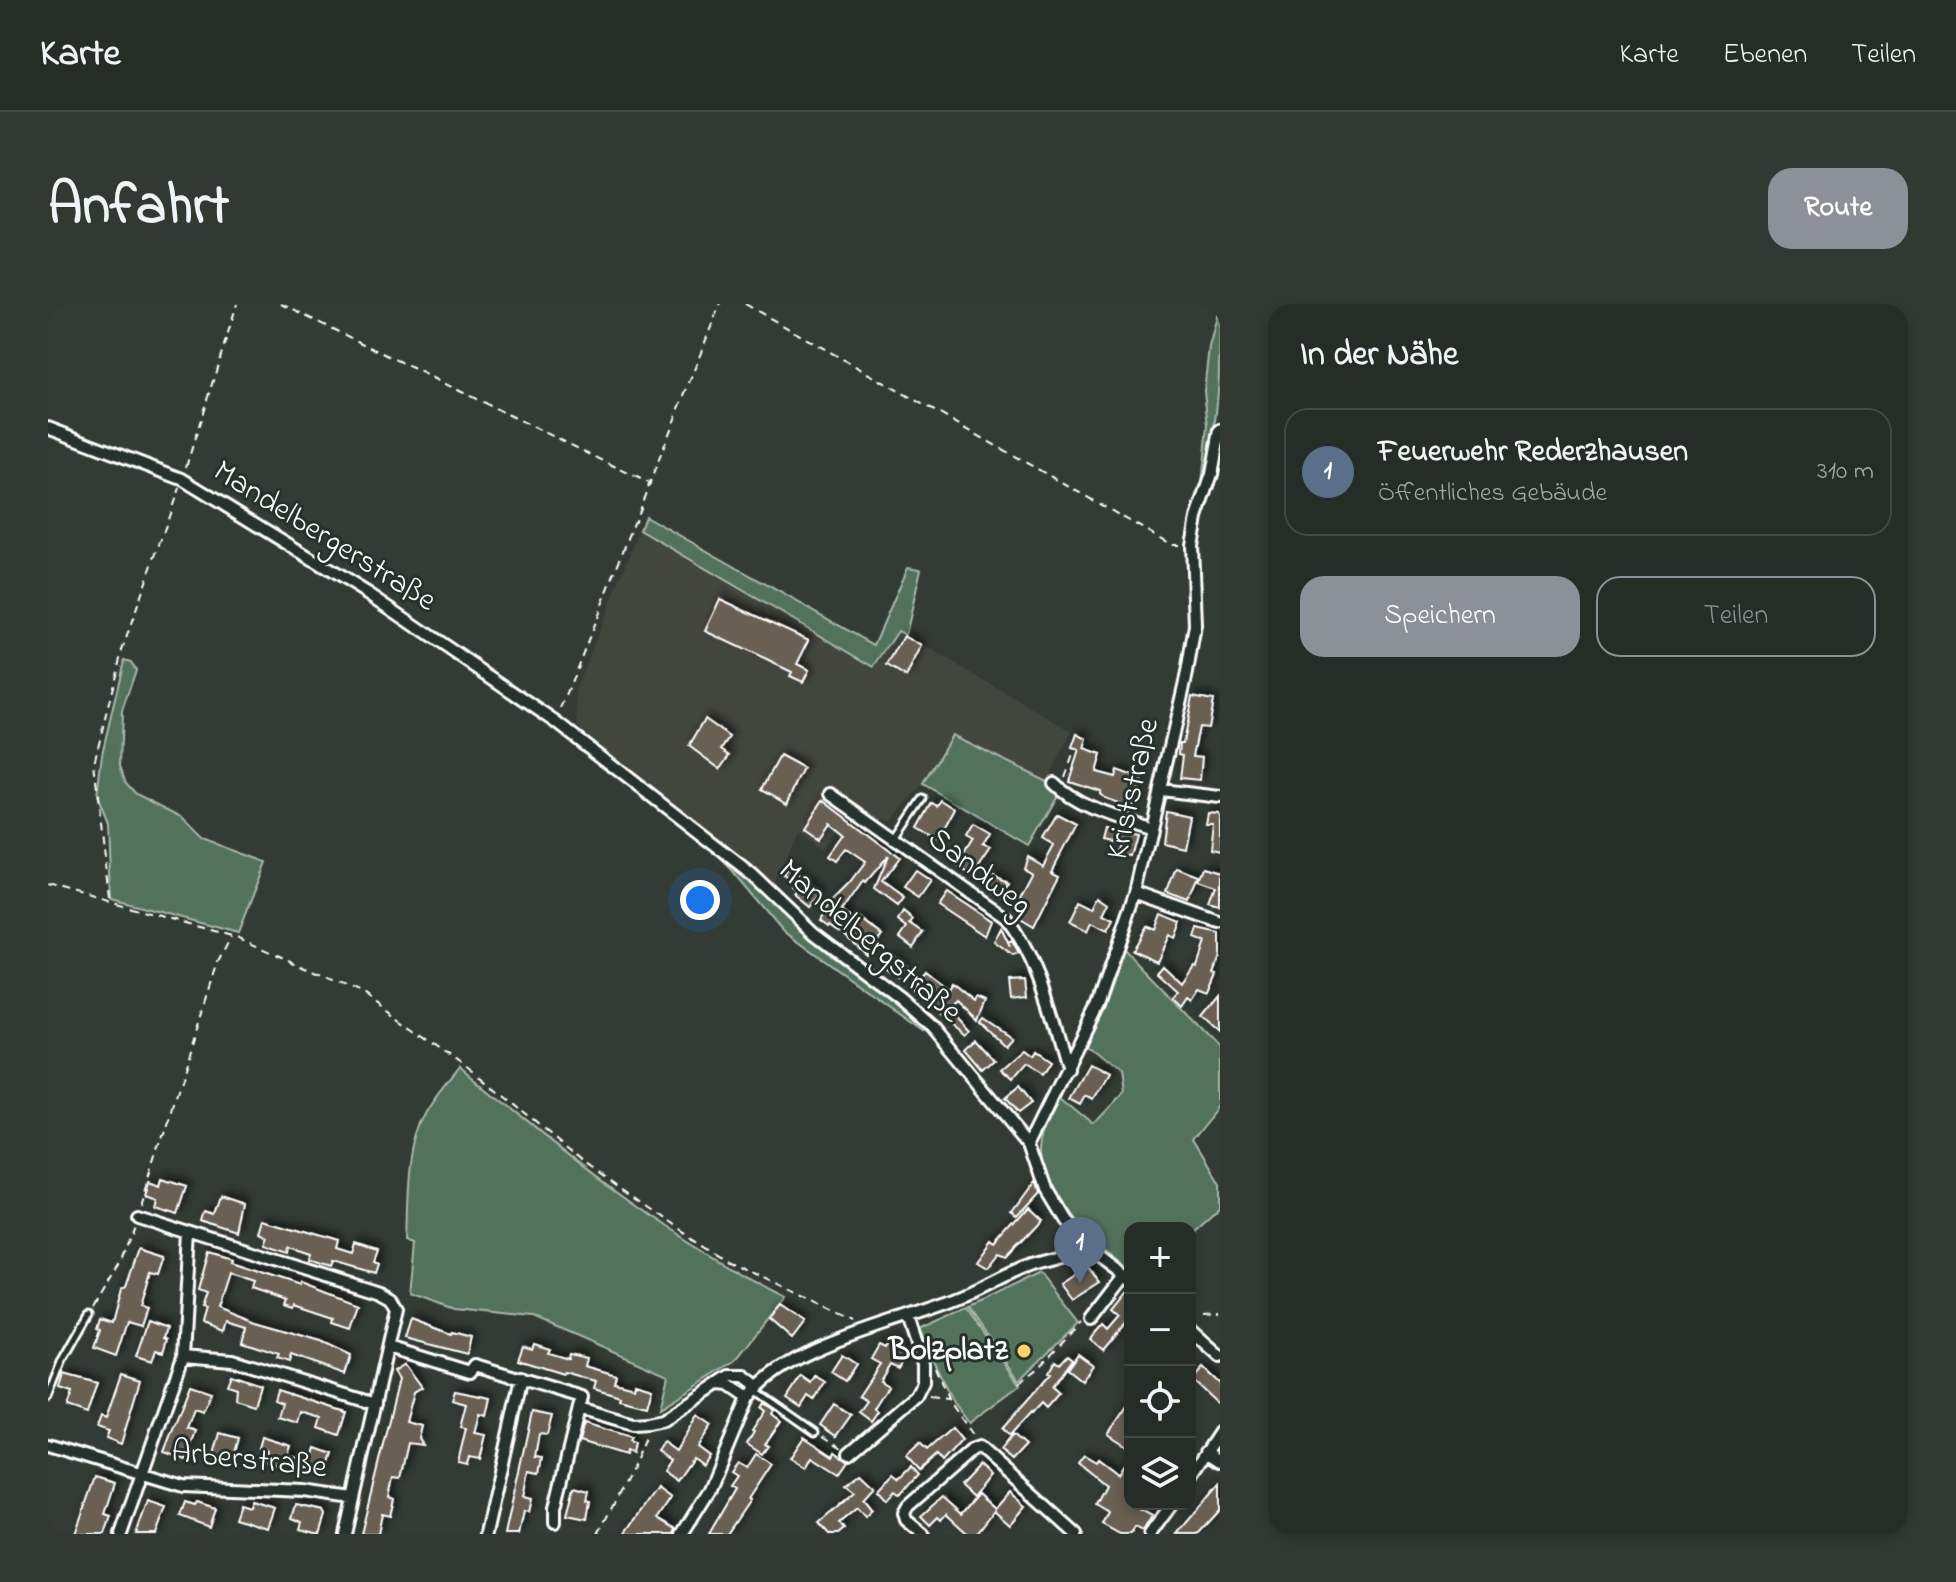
<!DOCTYPE html>
<html lang="de">
<meta charset="utf-8">
<style>
:root{--surface:#262d27;--page:#323933;--text:#f1f3f6;--muted:#a4a8a7;--line:#424944;--accent:#8c9099}
body{margin:0;font-family:"Indie Flower",sans-serif;background:var(--page);color:var(--text)}
.controls{position:absolute;right:24px;bottom:24px;display:grid;overflow:hidden;border-radius:16px;box-shadow:0 4px 12px #0003}
.controls button{width:72px;height:72px;display:grid;place-items:center;padding:0;border:0;border-bottom:2px solid var(--line);background:var(--surface);color:var(--text);font:40px sans-serif}
.you{position:absolute;left:652px;top:596px;width:28px;height:28px;margin:-20px;border:6px solid #fff;border-radius:50%;background:#1a73e8;box-shadow:0 0 0 12px #1a73e833}
.badge{display:grid;place-items:center;width:52px;height:52px;border-radius:50%;background:var(--accent);color:#fff;font-size:26px;font-weight:700}
.pin{position:absolute;translate:-50% -66px;filter:drop-shadow(0 2px 4px #0008)}
.pin::after{content:'';position:absolute;top:42px;width:28px;height:24px;background:inherit;clip-path:polygon(0 0,100% 0,50% 100%)}
.list{margin:0;padding:0;list-style:none}
h2{display:flex;justify-content:space-between;align-items:center;height:104px;margin:0;padding:0 32px;font-size:34px}
h2 small{font-size:26px;font-weight:400;color:var(--muted)}
.list li{display:grid;grid-template-columns:52px 1fr auto;gap:24px;align-items:center;box-sizing:border-box;height:128px;margin:0 16px 16px;padding:0 16px;border:2px solid var(--line);border-radius:24px}
.list b{display:block;font-size:30px;white-space:nowrap}
.list p{margin:0;font-size:26px;white-space:nowrap;color:var(--muted)}
.list em{font-size:26px;font-style:normal;color:var(--muted)}
.actions{display:flex;gap:16px;padding:24px 32px}
.actions a{flex:1;padding:18px 0;border:2px solid var(--accent);border-radius:24px;text-align:center;font-size:28px;color:var(--accent)}
.actions .main{background:var(--accent);color:#fff}
.icon{flex:none;width:44px;height:44px;fill:none;stroke:currentColor;stroke-width:2;stroke-linecap:round;stroke-linejoin:round}
.map{position:relative;flex:none;width:1172px;height:1230px;overflow:hidden;border-radius:24px}
header{display:flex;align-items:center;gap:48px;box-sizing:border-box;height:112px;padding:0 40px;background:var(--surface);border-bottom:2px solid var(--line)}
header strong{font-size:38px}
nav{display:flex;gap:44px;margin-inline-start:auto;font-size:28px}
.intro{display:flex;align-items:center;justify-content:space-between;box-sizing:border-box;height:192px;padding:0 48px}
h1{margin:0;font-size:56px}
.button{padding:20px 36px;border-radius:24px;background:var(--accent);color:#fff;font-size:28px;font-weight:700}
main{display:flex;gap:48px;padding:0 48px}
aside{flex:1;background:var(--surface);border-radius:24px;box-shadow:0 4px 12px #0003}
.map>svg:first-child{display:block}
.built{fill:#43463d}
.green{fill:#53725b;stroke:#a9b8ad;stroke-width:2}
.building{fill:#695f52;stroke:#fff;stroke-width:2;filter:url(#shadow)}
.lines{fill:none;stroke-linecap:round;stroke-linejoin:round}
.service-casing{stroke:#fff;stroke-width:11}
.minor-casing{stroke:#fff;stroke-width:16}
.path{stroke:#fff;stroke-width:2;stroke-dasharray:8 6;stroke-linecap:butt}
.service{stroke:#26332d;stroke-width:5}
.minor{stroke:#26332d;stroke-width:10}
.poi-dot{fill:#ffd166;stroke:#26332d;stroke-width:3}
.labels{text-anchor:middle;dominant-baseline:central;stroke-width:6;stroke-linejoin:round;paint-order:stroke}
.street-label{font-size:32px;fill:#fff;stroke:#26332d}
.poi-label{font-size:32px;font-weight:bold;fill:#fff;stroke:#26332d;text-anchor:end}
</style>
<header>
<strong>Karte</strong>
<nav><a>Karte</a><a>Ebenen</a><a>Teilen</a></nav>
</header>
<div class="intro"><h1>Anfahrt</h1><a class="button">Route</a></div>
<main>
<div class="map">
<svg width="1172" height="1230" viewBox="0 0 1172 1230">
<defs>
<filter id="shadow"><feDropShadow dx="4" dy="-4" stdDeviation="4" flood-color="#0009"/></filter>
</defs>
<rect width="100%" height="100%" fill="#333c34"/>
<filter id="ink" filterUnits="userSpaceOnUse"><feTurbulence type="fractalNoise" baseFrequency=".0125" numOctaves="2"/><feDisplacementMap in="SourceGraphic" scale="16" xChannelSelector="R" yChannelSelector="G"/><feConvolveMatrix kernelMatrix="1 2 1 2 8 2 1 2 1" color-interpolation-filters="sRGB"/></filter>
<g filter="url(#ink)">
<!-- built -->
<path class="built" d="M592,226l234,136 24,-35 174,100 -25,50 -95,-45 -29,48 -31,36 -43,-6 -23,34 -28,-20 -26,61 -194,-162 -2,-39z"/>
<!-- green -->
<path class="green" d="M1172,1c0,64 0,116 -18,179l6,-58 -4,-35 5,-44z
M597,212l229,129 34,-78 13,2 -15,66 -8,-4 -24,36 -234,-137z
M76,356l7,2 5,8 -14,41 -2,55 6,17 10,11 46,23 22,22 62,23 -28,71 -127,-34 -3,-76 -11,-27 5,-42z
M904,431l95,46 11,14 -29,51 -106,-62z
M655,537l43,36 83,77 65,46 31,32 -143,-102 -49,-59z
M1074,643l98,101v58l-26,33 26,43v23l-30,27v-4h-60v42c-12,-12 -27,-20 -39,-31 -21,-18 -51,-62 -50,-90 0,-19 11,-36 19,-52l34,28 28,-30 -3,-21 -34,-28z
M412,764c102,84 206,169 325,229l-50,64 -75,47 8,-33 -134,-58 -80,-8 -44,-16 5,-50 -8,-3c2,-40 -1,-89 19,-125 9,-17 23,-32 34,-47z
M991,969l39,50 -59,57 -51,-73z
M918,1004l54,77 -51,38 -19,-26 -31,-68z"/>
<!-- building -->
<path class="building" d="M672,295l89,41 -12,24 12,6 -6,12 -13,-6 2,-4 -87,-41z
M856,332l18,10 -16,31 -19,-11z
M1144,392l21,4 -5,28 -9,-1 -6,29 9,1 -2,23 -20,-2 3,-23 -4,-1 1,-11h3z
M657,415l25,18 -8,12 8,6 -10,14 -31,-23z
M1029,430l10,5 -3,10 17,6 -5,17 19,5 2,-7 25,9 -10,29 -28,-10 -4,-4v-3l-31,-10 10,-31 -7,-2z
M732,452l24,13 -17,34 -25,-14z
M775,496l76,58 -18,24 22,16 -6,8 -23,-17 14,-33 -23,27 -2,-2 -21,30 16,13 2,-6 22,17 -16,19 -25,-23 -1,1 -10,-7 -1,1 -8,-6 10,-19 18,-18 16,-21 -19,-13 -9,12 -7,-5 15,-21 -14,-11 -10,14 -16,-11z
M893,496l14,9 -17,31 -20,-12 14,-25 5,3z
M1118,507l23,5 -6,31 -21,-5z
M1160,509l11,1 1,4v34l-10,-2 3,-26h-7z
M1009,510l19,10 -24,46 8,4 -26,52 -17,-10 5,-9 -7,-3 17,-32 -9,-5 4,-11 16,9 11,-20 -11,-7z
M925,521l17,10 -7,12 8,3 -18,27 -14,-9v-4l14,-23 -7,-4z
M1056,524l32,6 -6,22 -15,-3 3,-10 -17,-4z
M742,563l32,26 -12,14 -15,-12 3,-3 -5,-4 3,-4 -12,-8z
M1156,564l16,5v35l-10,-3 6,-17 -17,-6z
M1129,565l22,8 -9,25 -22,-8z
M867,566l15,10 -12,17 -15,-10z
M944,571l15,6 -6,14 -15,-6z
M898,587l45,30 -6,15 -48,-32z
M1052,591l10,7 -6,12 10,5 -6,11 -16,-8 -4,9 -18,-9 10,-21 14,7z
M855,607l10,8 -3,4 13,9 -10,15 -13,-10 7,-10 -9,-7z
M1113,610l20,8 -6,16 -6,-3 -12,26 -25,-11 14,-24 9,4z
M953,624l9,19 -2,-4 4,-2 7,13 -6,2 -19,-14z
M1150,625l22,5v23l-6,16 3,1 -8,19 -10,-4 -7,11 -4,-3 -6,9 -9,-9 5,-6 -21,-19 6,-7 19,18 12,-18 3,1 8,-24 -10,-4z
M846,652l12,10 -9,11 -12,-10z
M877,667l23,18 4,-6 22,18 2,-4 9,4 -8,19 -21,-20 -8,8 21,23 -4,4 -27,-22 3,-2 -9,-4 -21,-19z
M977,676l2,17 -16,2 -2,-18z
M1172,692v36l-17,-15z
M935,714l28,19 -7,8 -24,-23z
M928,736l18,20 -11,10 -17,-20z
M974,746l8,6 3,-5 15,10 -8,13 -16,-10 -13,15 -11,-10z
M1040,761l18,10 -14,24 -7,-4 -5,9 -11,-6z
M970,783l13,16 -13,10 -13,-15z
M115,874l24,8 -9,27 -23,-7 2,-8 -11,-4 4,-13 11,4z
M986,879l4,11 -21,23 -5,-4z
M173,892l24,8 -6,29 -36,-12 3,-10 9,3z
M980,905l13,12 -34,36 -8,-3 -11,14 -10,-6 15,-21 4,3z
M217,915l74,22 -2,8 16,5 3,-10 21,7 -4,11 4,2 -3,9 -41,-12 -2,5 -22,-7 2,-6 -21,-7 -1,6 -23,-8 3,-8 -8,-4z
M91,944l25,8 -6,18 -8,-2 -10,34 7,2 -6,18 -14,-4 -11,34 -22,-8 6,-18 -3,-1 3,-10 12,4 9,-34 5,-3z
M161,948l22,7 -1,3 70,23 1,-3 57,22 -8,24 -18,-6 1,-4 -39,-13 -1,3 -9,-3 2,-5 -35,-12 2,-7 -25,-8 -11,34 38,15 66,19 30,14 -6,19 -54,-19 -2,7 -12,-4 2,-4 -37,-12 4,-15 -20,-6 -3,10 -22,-8 4,-14 -4,-1 5,-15 -8,-3z
M1039,962l13,16 -28,18 -12,-16z
M1082,984v35l-3,-2 -24,29 -13,-11 13,-15 5,5 12,-14 -7,-6z
M732,1001l25,17 -13,17 -23,-20z
M363,1015l40,15 1,-2 19,5 -4,17 -62,-16z
M100,1017l19,7 -3,9 3,2 -4,13 -7,-2 -4,11 -16,-5z
M841,1038l18,10 -9,16 -8,-4 -10,17 8,5 -14,22 4,3 -7,10 -12,-9 8,-11 -8,-5 21,-32 -9,-5 8,-14 6,3z
M486,1040l16,5 -2,4 20,6 1,-5 18,4 -2,8 31,9 -2,7 20,5 1,-4 17,5 -5,18 -28,-7 1,-3 -26,-8 2,-7 -32,-9 -1,2 -45,-14 5,-14 9,3z
M1030,1050l15,11 -11,16 -15,-12z
M794,1051l14,9 -11,17 -14,-9z
M1019,1051l5,4 -20,28 7,6 -13,15 -5,-5 -10,11 -1,-1 -21,23 -7,-7 48,-55 -2,-1 7,-12 4,3z
M357,1060l17,23 -8,5 -8,30 16,4 -3,13 4,6 -15,-2 -8,35 -7,-1 -4,20 5,2 -4,17 -8,-2 -4,20h-17l38,-155 -5,-8z
M1155,1064l17,16v22l-28,-26z
M16,1070l33,9 -10,31 -20,-7 5,-14 -12,-4z
M73,1070l19,6 -19,64 -15,-6 3,-7 -12,-4 4,-11 5,2z
M183,1071l29,10 -6,20 -19,-6 1,-11 -9,-3z
M753,1072l10,7 4,-7 10,6 -11,18 -6,-4 -7,11 -14,-9z
M142,1081l21,7 -8,20 -9,-3 -7,19 9,3 -10,29 -22,-8z
M229,1086l69,22 -7,23 -20,-7 3,-10 -21,-6 -3,11 -20,-6 4,-14 -8,-3z
M407,1087l36,7 -4,18 -7,-2 -5,19 11,2 -6,24 -11,-2 -2,7 -9,-2 8,-34 -6,-1 6,-23 -14,-4z
M1082,1098v46l-22,-14z
M716,1099l10,7 -2,4 9,7 -16,23 3,2 -6,8 -15,-10 7,-12 -2,-1 13,-20 -4,-3z
M786,1100l17,11 -15,21 -16,-11z
M484,1108l20,4 -5,19 -8,-1 -4,23 7,1 -3,15 -10,-2 -5,26 8,2 -3,13 -5,-1 -5,23h-14z
M649,1111l15,10 -15,22 12,9 -7,9 -9,-7 -16,23 -14,-10 7,-11 -13,-9 6,-9 13,9z
M536,1119l47,14 -2,4 5,2 -2,10 -6,-2 -1,4 -46,-14z
M904,1124l10,12 -20,22 -6,-7 -17,15 -13,-14 14,-13 7,7z
M172,1129l18,5 -7,26 -18,-6z
M964,1131l13,11 -13,14 -12,-10z
M214,1133l29,9 -3,9 22,7 -4,12 -42,-13 3,-11 -8,-2z
M756,1133l29,19 2,-4 13,9 -9,13 -27,-17 -6,11 -16,-10z
M268,1144l17,6 -6,19 -17,-5z
M708,1150l15,10 -23,35 2,1 -23,34h-18l26,-45 -5,-3 7,-10 -6,-4 7,-9 9,5z
M1082,1150v50l22,12 -9,15 -8,-4 -4,7h-11l-18,-10 6,-12 -13,-8 10,-19 -27,-22 6,-8 12,7 2,-3 20,15z
M931,1161l11,10 -17,22 -13,-12z
M863,1163l7,8 -18,20 -5,-4 -8,9 -9,-10 15,-16 6,5z
M813,1169l14,13 -12,13 9,11 -7,7 -8,-9 -18,15 5,6 -6,5h-9l-10,-11 36,-31 -9,-7z
M47,1173l20,6 -10,31 6,2 -6,18h-30z
M1172,1179v27l-22,24h-21z
M526,1183l15,4 -2,9 3,1 -3,18 -20,-4z
M609,1184l14,10 -13,20 18,11 -2,5h-49z
M962,1188l16,14 -16,19 -16,-14 -18,23h-8l-22,-20 -5,6 -3,-3 -8,8 -9,-9 21,-19 19,17 17,-20 17,15z
M100,1197l18,6 -10,27h-20z
M203,1197l24,7 -7,20 -34,-10 5,-14 10,3z
M137,1198l10,3 2,-3 18,6 -6,19 -29,-11z
M248,1201l28,6 2,4 -6,19 -20,-5 2,-7 -10,-4z"/>
<g class="lines">
<!-- service casing -->
<g class="service-casing">
<path id="service" d="M848,535l27,-40
M707,1086l60,42
M0,1094l15,-38 26,-46"/>
</g>
<!-- minor casing -->
<g class="minor-casing">
<path id="minor" d="M0,124l134,51 187,115 187,128 197,153 61,58 86,65 32,28 97,117 16,47 18,30 27,29 40,30
M1006,479c25,25 65,34 97,45
M1113,486l59,7
M783,490l175,124c34,44 45,99 61,151
M1088,589l84,30
M981,839l68,-138 39,-112 51,-220 8,-48 -3,-80 5,-27 15,-44 8,-44
M89,911l242,77 11,6 6,11 -51,225
M1043,1015l34,-44
M1142,1026l30,27
M340,1043l82,25 5,-7 107,32 -3,11 54,16 15,-1 15,-3 67,-44h15l13,10
M135,1052l49,4 143,44
M671,1080l10,1 19,13
M0,1141l135,41 121,5 49,7
M1158,1148l14,9
M801,1149l67,-57 7,-14v-19l-15,-46
M1142,1173l30,-45
M507,1218v-15l24,-99
M73,1230l62,-178 7,-124
M438,1230l35,-156
M634,1230l28,-45 38,-91c41,-54 148,-74 209,-99 25,-10 48,-25 73,-34 20,-6 40,-11 60,-16
M875,1230l-17,-14 -2,-7 4,-7 65,-57 6,-2 97,87
M1102,1230l22,-30"/>
</g>
<!-- path -->
<path class="path" d="M233,0l370,180
M697,0l427,241h7
M138,163l51,-163
M513,405l159,-405
M1017,473l9,-25
M0,581l191,53 125,56 109,78 110,90 91,64 52,33 129,62
M62,595l-16,-136 28,-113 57,-162
M93,899l77,-241 13,-25
M45,1004l26,-44 15,-39
M1156,1011l16,-1
M887,1063l13,32 27,39
M971,1079l19,-15 43,-46
M881,1093l18,2
M775,1132l19,12
M550,1230l31,-59 17,-39"/>
<!-- service -->
<use href="#service" class="service"/>
<!-- minor -->
<use href="#minor" class="minor"/>
</g>
</g>
<!-- markers -->
<circle class="poi-dot" cx="976" cy="1047" r="8"/>
<g class="labels">
<!-- street labels -->
<g class="street-label">
<text transform="translate(276 233) rotate(32)">Mandelbergerstraße</text>
<text transform="translate(1086 485) rotate(-77)">Kriststraße</text>
<text transform="translate(931 569) rotate(38)">Sandweg</text>
<text transform="translate(821 638) rotate(41)">Mandelbergstraße</text>
<text transform="translate(201 1157) rotate(6)">Arberstraße</text>
</g>
<!-- poi labels -->
<g class="poi-label">
<text x="960" y="1047">Bolzplatz</text>
</g>
</g>
</svg>
<div class="controls">
<button>+</button>
<button>−</button>
<button><svg class="icon" aria-label="locate" viewBox="0 0 24 24"><circle cx="12" cy="12" r="6"/><path d="M12 2v4M12 18v4M2 12h4M18 12h4"/></svg></button>
<button><svg class="icon" aria-label="layers" viewBox="0 0 24 24"><path d="M12 4l9 5-9 5-9-5zM3 14l9 5 9-5"/></svg></button>
</div>
<div class="you"></div>
<div class="pin badge" style="left:1032px;top:979px;background:#5c6f8a">1</div>
</div>
<aside>
<h2>In der Nähe<small></small></h2>
<ul class="list">
<li><span class="badge" style="background:#5c6f8a">1</span><div><b>Feuerwehr Rederzhausen</b><p>Öffentliches Gebäude</p></div><em>310 m</em></li>
</ul>
<div class="actions"><a class="main">Speichern</a><a>Teilen</a></div>
</aside>
</main>
